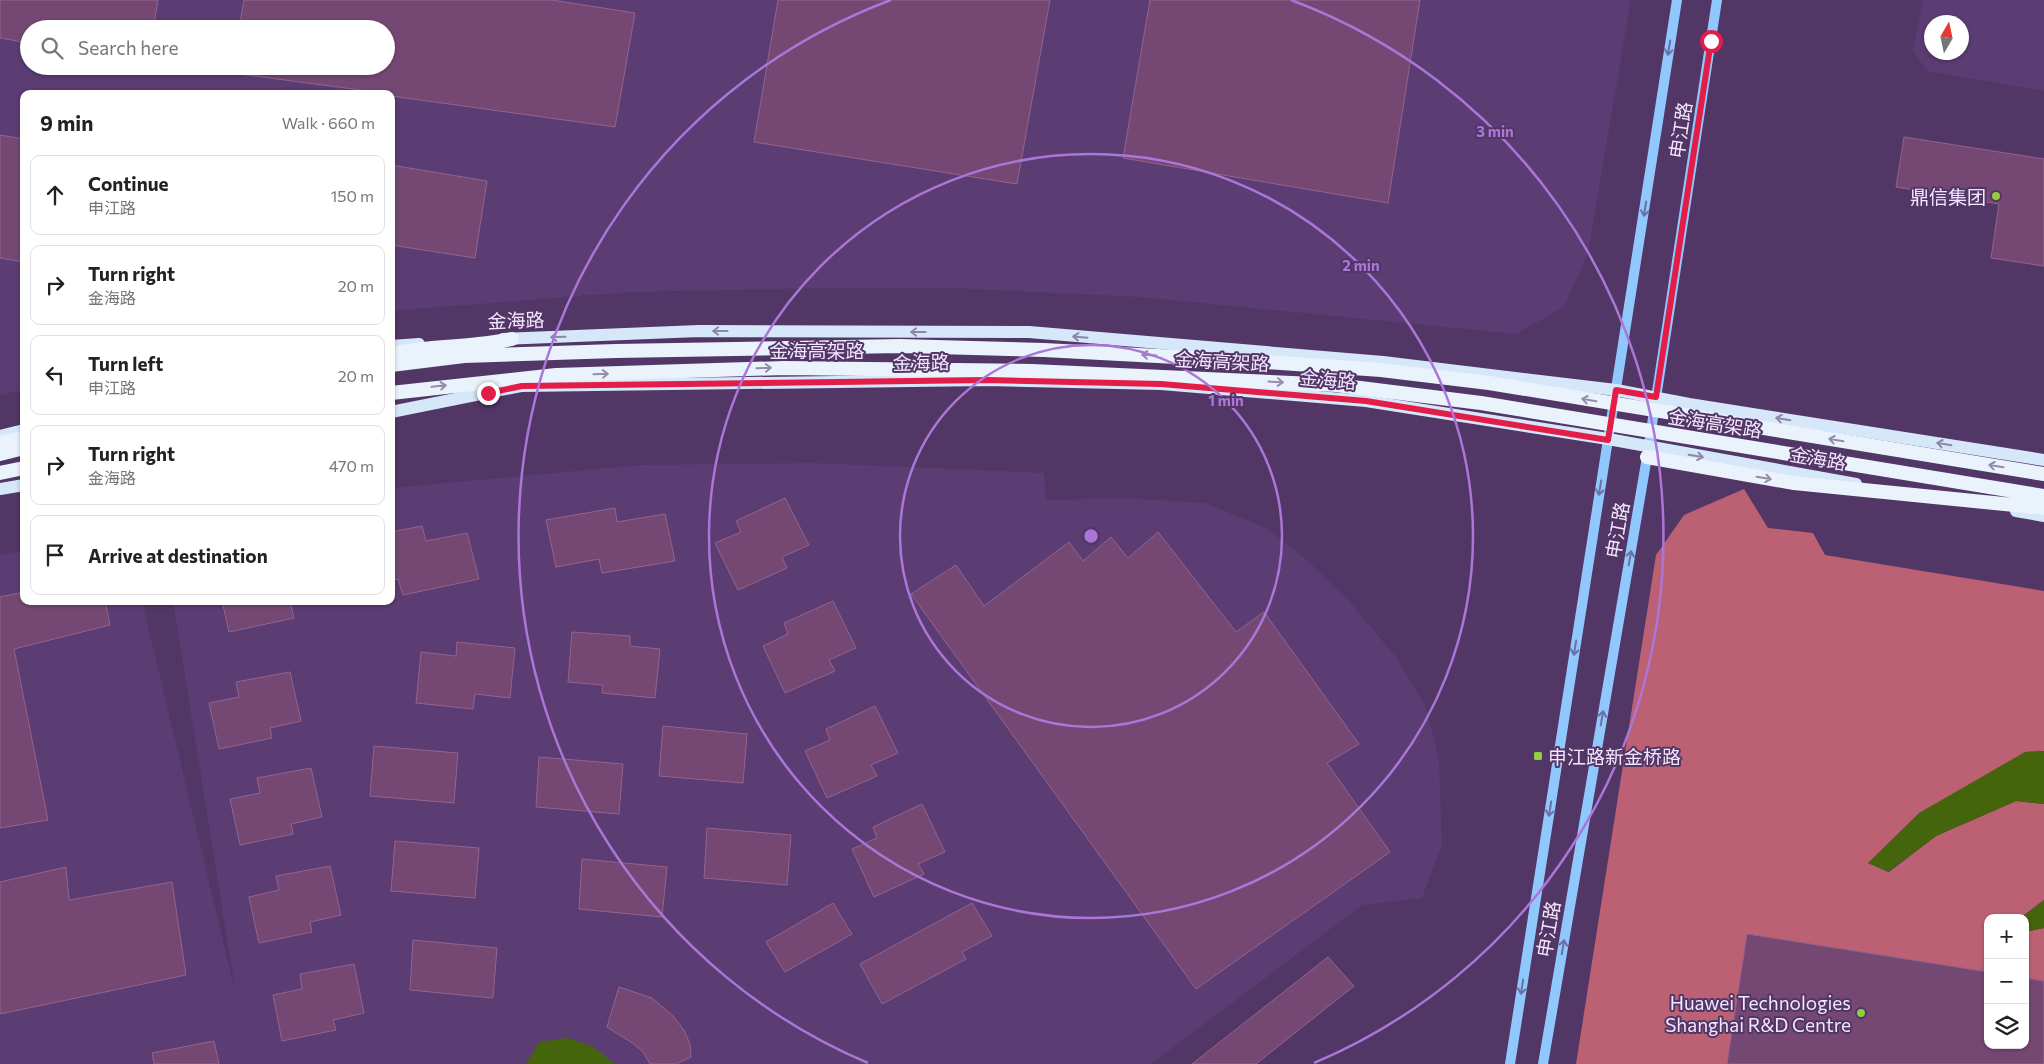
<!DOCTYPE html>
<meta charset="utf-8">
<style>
:root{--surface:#fff;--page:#f6f6f6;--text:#222;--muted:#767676;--line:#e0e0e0}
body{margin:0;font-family:Commissioner,"Noto Sans SC",sans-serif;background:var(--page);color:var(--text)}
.controls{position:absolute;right:15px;bottom:15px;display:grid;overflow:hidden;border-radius:10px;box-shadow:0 1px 4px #0004}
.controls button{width:45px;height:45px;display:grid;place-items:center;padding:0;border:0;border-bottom:1px solid var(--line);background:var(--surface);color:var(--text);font:25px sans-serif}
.compass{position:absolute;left:1924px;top:15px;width:45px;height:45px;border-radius:50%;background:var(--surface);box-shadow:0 1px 4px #0004;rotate:9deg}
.stop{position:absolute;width:15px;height:15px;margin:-11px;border:4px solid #e11d48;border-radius:50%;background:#fff}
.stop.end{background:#e11d48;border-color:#fff;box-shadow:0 1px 5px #0008}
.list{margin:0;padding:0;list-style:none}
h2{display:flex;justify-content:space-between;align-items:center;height:65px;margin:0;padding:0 20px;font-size:21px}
h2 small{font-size:16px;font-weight:400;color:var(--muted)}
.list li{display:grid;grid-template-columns:32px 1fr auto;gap:15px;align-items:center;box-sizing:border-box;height:80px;margin:0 10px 10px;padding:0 10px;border:1px solid var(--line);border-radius:10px}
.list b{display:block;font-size:19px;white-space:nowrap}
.list p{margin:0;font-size:16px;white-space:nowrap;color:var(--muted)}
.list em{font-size:16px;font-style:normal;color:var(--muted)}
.icon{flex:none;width:28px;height:28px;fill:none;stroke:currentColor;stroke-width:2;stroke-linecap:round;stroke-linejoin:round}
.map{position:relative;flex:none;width:2044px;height:1064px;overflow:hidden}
.search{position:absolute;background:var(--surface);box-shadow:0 1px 4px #0004;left:20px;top:20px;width:375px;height:55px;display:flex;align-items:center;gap:12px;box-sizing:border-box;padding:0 18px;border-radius:28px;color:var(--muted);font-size:19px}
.panel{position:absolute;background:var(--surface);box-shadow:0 1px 4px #0004;left:20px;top:90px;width:375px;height:515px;border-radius:10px}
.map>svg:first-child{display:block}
.built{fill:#5b3c73;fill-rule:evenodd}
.forest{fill:#bc6173}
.water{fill:#44650b}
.building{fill:#744872;stroke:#936490}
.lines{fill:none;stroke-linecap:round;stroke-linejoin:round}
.secondary{stroke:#90c8fe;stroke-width:10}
.primary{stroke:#d6e7f9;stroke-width:12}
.trunk{stroke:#eaf3fc;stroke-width:14}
.oneway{stroke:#6a70a3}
.oneway2{stroke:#8d86a8}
.oneway3{stroke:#968baa}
.route{stroke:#e11d48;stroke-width:6}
.ring{fill:none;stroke:#ab76d8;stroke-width:2.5}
.poi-dot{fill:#93cc3d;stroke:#513666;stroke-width:2}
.labels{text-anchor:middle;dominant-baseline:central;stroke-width:4;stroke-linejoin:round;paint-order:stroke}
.street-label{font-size:19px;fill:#f3e6fe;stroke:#513666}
.poi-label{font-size:19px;fill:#f3e6fe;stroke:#513666;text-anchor:end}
.centre{fill:#ab76d8;stroke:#513666;stroke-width:2.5}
.ring-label{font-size:15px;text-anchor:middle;font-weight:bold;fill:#ab76d8;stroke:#513666;stroke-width:4;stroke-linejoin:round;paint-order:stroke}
</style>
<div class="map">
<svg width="2044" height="1064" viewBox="0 0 2044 1064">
<rect width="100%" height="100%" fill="#513666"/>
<!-- built -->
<path class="built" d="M0,0h1631l-43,253 -24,54 -48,27 -377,-37 -187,-9h-124l-196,4 -241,19v-217h-367v296l-24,5zM29,29h357v37h-357z
M1923,0h121v91l-117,-20 -14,-20zM1962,22v30h-30v-30z
M814,463l230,10 2,27 77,-2 83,5 60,25 42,33 42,41 45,54 30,49 14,54 3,86 -20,53 -60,7 -211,159h-1151v-509l24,-5v51h118l94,394 -63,-394h218v-113l250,-23z"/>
<!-- forest -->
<path class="forest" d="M1744,489l24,39 45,5 12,22 219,36v160l-19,1 -157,111 21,9 47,-36 80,-35 28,3v96l-24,18h-32v54l-240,-38 -21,130h-151l80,-509 28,-40z
M2044,928v53l-19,-3v-46z"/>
<!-- water -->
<path class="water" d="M2044,751v53l-28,-3 -80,35 -48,36 -20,-9 51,-50 106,-61z
M2044,900v28l-19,4v-14h-5z
M567,1038l25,8 23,18h-89l13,-22z"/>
<!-- building -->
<path class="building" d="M0,0h158l-5,29h-124v14l-29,-5z
M244,0h308l83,13 -20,114 -224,-31v-2l-152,-20 1,-8h146v-37h-147z
M778,0h272l-33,184 -263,-42z
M1150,0h270l-32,203 -265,-45z
M0,135l24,4v123l-24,-4z
M1904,137l140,22v107l-53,-8 8,-54 -103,-17z
M391,165l96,16 -12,77 -84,-13z
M785,498l24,47 -27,12 5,11 -49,22 -23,-47 26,-11 -5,-11z
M615,508l2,14 48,-8 10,47 -73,12 -3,-14 -43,8 -10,-47z
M422,526l4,15 41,-8 12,46 -76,16 -5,-16 -7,2v-49z
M1158,532l78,100 28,-20 95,132 -32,19 63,89 -194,137 -285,-395 45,-29 28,41 85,-64 14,19 28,-24 17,21z
M24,592v9h81l5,24 -96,24 34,171 -48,8v-231z
M222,601h68l4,17 -65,14z
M833,601l23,47 -27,12 6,11 -50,22 -22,-47 25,-12 -4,-11z
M572,632l58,4v10l30,3 -5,49 -53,-5 1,-8 -35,-3z
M457,642l58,6 -5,50 -35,-4 -2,15 -57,-6 5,-51 35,4z
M290,672l11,49 -31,7 2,10 -53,11 -10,-46 30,-6 -3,-15z
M875,706l23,47 -27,12 6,11 -50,22 -22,-47 25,-11 -4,-11z
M663,726l84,8 -4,49 -84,-7z
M374,746l84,7 -4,50 -84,-7z
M539,757l84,7 -4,50 -83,-7z
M311,768l11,49 -31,7 2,10 -53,11 -10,-46 30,-6 -3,-15z
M922,804l23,48 -27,12 6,10 -50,23 -22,-48 25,-11 -4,-11z
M707,828l84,7 -4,50 -83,-7z
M395,841l84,7 -4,50 -84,-7z
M582,859l85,8 -5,50 -83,-8z
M330,866l11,49 -31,7 2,10 -53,11 -10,-46 30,-7 -3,-14z
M66,867l3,33 103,-18 14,93 -186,39v-132z
M833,903l19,31 -67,38 -19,-30z
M972,903l20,33 -30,16 4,7 -84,45 -22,-40z
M1747,934l241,38v73h37v-67l19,3v83h-317z
M413,940l84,8 -4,50 -83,-8z
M1328,957l26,29 -98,78h-64z
M354,964l10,49 -31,7 3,10 -54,11 -9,-46 29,-6 -2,-15z
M619,987l33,11 20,17 12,15 6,14 1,13 -15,7h-26l-7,-12 -9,-8 -27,-17z
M214,1041l5,23h-65l-2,-11z"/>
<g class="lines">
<!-- secondary -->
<path class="secondary" d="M1510,1064l167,-1064
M1543,1064l104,-607 70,-457"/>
<!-- primary -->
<path class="primary" d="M503,339l196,-8 330,1 354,30 233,28 73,14 355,56
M391,346l28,-2
M391,412l130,-26 466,-6 174,4 205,17 242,38 248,45
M0,436l24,-6
M0,489l24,-4
M2016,511l28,5"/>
<!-- trunk -->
<path class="trunk" d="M391,354c40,-9 81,-6 121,-15
M391,365l73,-9 152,-5 284,-5 144,4 208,11 129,9 108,13 555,91
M391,393l165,-18 228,-7 248,3 304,14 145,18 563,93
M0,443l24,-5
M0,454l24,-6
M1647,457l147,26 250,25
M0,473l24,-5"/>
</g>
<!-- one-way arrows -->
<defs><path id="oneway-shaft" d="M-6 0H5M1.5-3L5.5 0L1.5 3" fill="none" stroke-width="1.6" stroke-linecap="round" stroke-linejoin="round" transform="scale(1.25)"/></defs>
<g class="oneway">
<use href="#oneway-shaft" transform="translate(1669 48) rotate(99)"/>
<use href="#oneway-shaft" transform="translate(1645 209) rotate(99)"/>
<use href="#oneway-shaft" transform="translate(1600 488) rotate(99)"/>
<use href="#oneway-shaft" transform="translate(1630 558) rotate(-80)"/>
<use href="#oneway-shaft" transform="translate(1575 648) rotate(99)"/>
<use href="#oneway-shaft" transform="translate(1602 718) rotate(-80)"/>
<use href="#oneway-shaft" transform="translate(1550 809) rotate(99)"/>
<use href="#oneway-shaft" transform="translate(1563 947) rotate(-80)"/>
<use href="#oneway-shaft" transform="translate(1522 987) rotate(99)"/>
</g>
<g class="oneway2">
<use href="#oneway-shaft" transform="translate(720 331) rotate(-180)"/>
<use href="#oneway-shaft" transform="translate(918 332) rotate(-180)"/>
<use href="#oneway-shaft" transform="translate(558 337) rotate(178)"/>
<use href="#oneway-shaft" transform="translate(1080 337) rotate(-175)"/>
<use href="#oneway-shaft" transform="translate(1783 419) rotate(-171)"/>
<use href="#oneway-shaft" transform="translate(1944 444) rotate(-171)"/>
<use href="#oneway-shaft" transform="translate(1696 456) rotate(10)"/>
</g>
<g class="oneway3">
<use href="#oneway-shaft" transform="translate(1149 355) rotate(-177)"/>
<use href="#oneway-shaft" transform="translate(764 368) rotate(-2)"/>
<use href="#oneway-shaft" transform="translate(601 374) rotate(-2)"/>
<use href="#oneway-shaft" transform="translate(1276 382) rotate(3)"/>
<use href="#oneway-shaft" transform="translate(439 386) rotate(-6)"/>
<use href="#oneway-shaft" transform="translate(1589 400) rotate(-171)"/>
<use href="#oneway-shaft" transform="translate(1836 440) rotate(-171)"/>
<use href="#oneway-shaft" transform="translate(1996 466) rotate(-171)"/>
<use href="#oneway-shaft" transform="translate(1764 478) rotate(10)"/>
</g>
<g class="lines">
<!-- route -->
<path class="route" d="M488,393l34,-7 465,-6 174,4 205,17 242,39 8,-50 40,7 55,-356"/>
</g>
<!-- distance rings -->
<g class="ring">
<circle cx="1091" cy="536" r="191"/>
<circle cx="1091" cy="536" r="382"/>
<path d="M868 1063A572 572 0 0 1 891 0M1291 0A572 572 0 0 1 1314 1063"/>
</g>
<!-- markers -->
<g class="poi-dot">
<circle cx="1996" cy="196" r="5"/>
<rect x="1533" y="751" width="10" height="10" rx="2.5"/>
<circle cx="1861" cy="1013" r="5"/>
</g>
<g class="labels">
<!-- street labels -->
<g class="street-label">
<text transform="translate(1680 130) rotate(-81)">申江路</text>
<text transform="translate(516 320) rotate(-2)">金海路</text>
<text x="817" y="350">金海高架路</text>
<text transform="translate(1222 361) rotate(3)">金海高架路</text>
<text transform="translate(921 362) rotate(-1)">金海路</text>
<text transform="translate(1328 379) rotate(5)">金海路</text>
<text transform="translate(1715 423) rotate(9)">金海高架路</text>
<text transform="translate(1818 458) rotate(10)">金海路</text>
<text transform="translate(1617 530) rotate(-80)">申江路</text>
<text transform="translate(1548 929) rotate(-80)">申江路</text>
</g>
<!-- poi labels -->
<g class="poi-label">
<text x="1986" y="196">鼎信集团</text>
<text x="1548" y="756" text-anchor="start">申江路新金桥路</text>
<text x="1851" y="1002">Huawei Technologies<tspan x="1851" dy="22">Shanghai R&amp;D Centre</tspan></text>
</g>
</g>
<circle cx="1091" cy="536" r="8" class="centre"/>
<g class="ring-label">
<text x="1495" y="137">3 min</text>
<text x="1361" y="271">2 min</text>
<text x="1226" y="406">1 min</text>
</g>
</svg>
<div class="controls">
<button>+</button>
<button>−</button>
<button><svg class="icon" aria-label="layers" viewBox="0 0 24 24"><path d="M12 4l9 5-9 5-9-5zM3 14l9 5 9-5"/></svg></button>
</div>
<svg class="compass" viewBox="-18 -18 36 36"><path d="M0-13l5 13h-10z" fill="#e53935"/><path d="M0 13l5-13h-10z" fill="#767676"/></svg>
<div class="stop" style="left:1711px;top:41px"></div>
<div class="stop end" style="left:488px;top:393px"></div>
<div class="search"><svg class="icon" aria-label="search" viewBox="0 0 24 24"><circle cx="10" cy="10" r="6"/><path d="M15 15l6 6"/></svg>Search here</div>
<section class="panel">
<h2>9 min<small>Walk · 660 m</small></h2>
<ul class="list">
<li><svg class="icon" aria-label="ahead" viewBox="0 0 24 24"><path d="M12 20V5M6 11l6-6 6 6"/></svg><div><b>Continue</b><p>申江路</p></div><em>150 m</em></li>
<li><svg class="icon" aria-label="right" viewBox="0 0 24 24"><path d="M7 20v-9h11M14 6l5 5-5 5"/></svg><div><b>Turn right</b><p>金海路</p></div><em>20 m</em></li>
<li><svg class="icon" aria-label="left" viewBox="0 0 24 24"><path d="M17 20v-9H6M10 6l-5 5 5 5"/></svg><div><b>Turn left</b><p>申江路</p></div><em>20 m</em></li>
<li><svg class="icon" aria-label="right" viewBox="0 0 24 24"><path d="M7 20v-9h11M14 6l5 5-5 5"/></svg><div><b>Turn right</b><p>金海路</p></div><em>470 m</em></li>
<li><svg class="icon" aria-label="arrive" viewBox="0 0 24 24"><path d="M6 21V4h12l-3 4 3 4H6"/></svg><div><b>Arrive at destination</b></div></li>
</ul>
</section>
</div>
